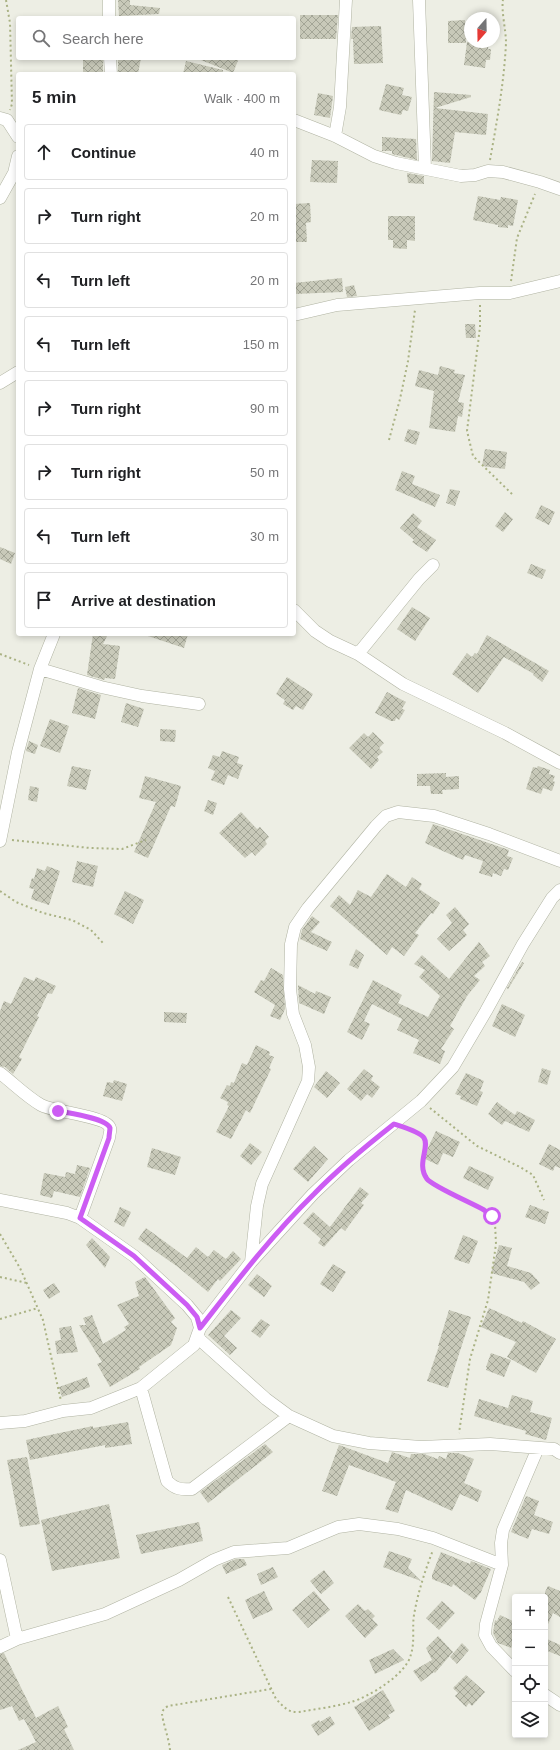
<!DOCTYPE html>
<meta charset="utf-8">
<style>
:root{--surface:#fff;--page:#f6f6f6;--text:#202124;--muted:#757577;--line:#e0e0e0}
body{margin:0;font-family:Helvetica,sans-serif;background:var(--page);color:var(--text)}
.controls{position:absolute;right:12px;bottom:12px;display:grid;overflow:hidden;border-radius:4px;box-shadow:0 2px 6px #0003}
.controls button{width:36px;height:36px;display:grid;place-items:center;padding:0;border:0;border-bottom:1px solid var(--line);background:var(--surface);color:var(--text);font:20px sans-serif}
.compass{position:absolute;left:464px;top:12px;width:36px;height:36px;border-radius:50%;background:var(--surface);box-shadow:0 2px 6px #0003;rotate:200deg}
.stop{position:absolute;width:12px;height:12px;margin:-9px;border:3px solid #cc5df3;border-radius:50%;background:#fff}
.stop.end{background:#cc5df3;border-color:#fff;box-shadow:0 1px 4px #0008}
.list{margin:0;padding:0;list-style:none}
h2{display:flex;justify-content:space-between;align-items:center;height:52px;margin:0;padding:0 16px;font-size:17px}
h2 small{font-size:13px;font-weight:400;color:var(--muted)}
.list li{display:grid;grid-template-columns:26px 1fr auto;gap:12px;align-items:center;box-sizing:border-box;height:56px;margin:0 8px 8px;padding:0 8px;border:1px solid var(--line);border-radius:4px}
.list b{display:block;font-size:15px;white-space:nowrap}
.list em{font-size:13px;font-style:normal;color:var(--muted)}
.icon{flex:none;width:22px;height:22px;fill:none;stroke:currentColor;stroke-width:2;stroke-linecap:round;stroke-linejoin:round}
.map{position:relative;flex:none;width:560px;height:1750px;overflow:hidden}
.search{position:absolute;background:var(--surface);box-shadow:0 2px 6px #0003;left:16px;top:16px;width:280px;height:44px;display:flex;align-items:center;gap:10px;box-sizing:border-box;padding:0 14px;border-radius:4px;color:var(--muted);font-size:15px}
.panel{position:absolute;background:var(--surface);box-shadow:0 2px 6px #0003;left:16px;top:72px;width:280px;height:564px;border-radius:4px}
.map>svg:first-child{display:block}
.building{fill:url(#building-cross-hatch)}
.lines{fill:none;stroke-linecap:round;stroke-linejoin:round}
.minor-casing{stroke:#b0b3a2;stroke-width:13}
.path{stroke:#aab284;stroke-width:2;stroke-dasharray:2 3;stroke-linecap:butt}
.minor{stroke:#fff;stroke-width:12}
.route{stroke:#cc5df3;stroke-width:5}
</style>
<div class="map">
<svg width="560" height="1750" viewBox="0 0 560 1750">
<defs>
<pattern id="building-cross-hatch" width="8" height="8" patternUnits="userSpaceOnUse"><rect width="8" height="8" fill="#c8c9b9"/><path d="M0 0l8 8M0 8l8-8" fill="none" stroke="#a3a596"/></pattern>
</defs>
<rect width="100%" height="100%" fill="#edeee4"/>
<!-- building -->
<path class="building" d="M118,0h12v5l30,3 -1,6 -40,2z
M300,15h38l-2,24h-36z
M465,20l1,23h-18v-22z
M381,26l2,37 -29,1 -1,-25h-2l1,-12z
M467,42h22l-1,7h3l-1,11h-4l-1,8 -21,-3z
M83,58h20v16h-20z
M118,58h23l-3,16h-20z
M196,58h43l-6,15z
M186,61l37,9v4h-40z
M386,84l18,4 -2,7 10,2 -4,14 -5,-1 -2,5 -22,-5z
M434,92l37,3v2l-36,11 53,6 -2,21 -31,-3 -5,31 -18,-2z
M318,93l15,3 -3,22 -16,-3z
M382,137l34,2 1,21 -25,-6v-3h-10z
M312,160l26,1 -1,22 -27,-1z
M407,173l17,3v8l-16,-1z
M478,196l22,4 1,-3 17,3 -5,26 -5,-1v3l-10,-1v-2l-25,-5z
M310,203l1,19 -5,1 1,19h-13v-38z
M388,216h27v25l-8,-1v9l-14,-1v-8h-5z
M342,278l1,14 -49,2v-11z
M354,285l3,11 -10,1 -2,-10z
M465,324h10l1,14h-10z
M440,366l15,4 -1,3 11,2 -7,27 6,1 -2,14 -4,-1 -3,16 -26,-4 5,-37 -19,-5 4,-16 19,5z
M408,429l12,3 -4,13 -12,-4z
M485,449l22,3 -2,17 -23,-3z
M402,471l13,5 -3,8 28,11 -5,12 -40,-17z
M450,489l10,2 -5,15 -9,-3z
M541,505l14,7 -6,13 -14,-7z
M505,512l8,7 -10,13 -8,-6z
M413,513l9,8 -5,6 19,13 -9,12 -15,-10 2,-2 -14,-12z
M0,547l15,6 -4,11 -11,-5z
M531,564l15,6 -4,9 -15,-6z
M412,607l18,11 -15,23 -18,-12z
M93,634h15l-5,10 17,2 -5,33 -10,-1 -1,2 -17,-5z
M149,634h39l-4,14 -36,-12z
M487,635l62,36 -7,11 -9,-7 1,-1 -30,-17 -26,36 -26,-19 15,-21 5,4 3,-4 2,1z
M287,677l26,17 -10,16 -7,-4 -3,4 -10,-6 2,-4 -9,-6z
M78,688l23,7 -6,24 -23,-6z
M387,692l19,10 -4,7 3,1 -6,10 -3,-2 -1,3h-4l-16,-8z
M126,703l18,6 -6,18 -17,-5z
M50,719l19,7 -9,27 -20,-7z
M160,729l16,1 -1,12 -15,-1z
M373,732l11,11 -5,5 4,4 -6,5 2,3 -8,9 -22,-21 15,-15 4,4z
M29,741l9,4 -3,9 -9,-3z
M222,751l17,6 -2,6 6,2 -5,14 -10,-4 -4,10 -13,-5 4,-9 -7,-3 5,-13 7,2z
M72,766l19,4 -5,20 -19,-4z
M538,766l12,4 -1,4 6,2 -2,5 2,1 -3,9 -9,-3 -2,6 -15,-5 7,-22 4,1z
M446,773v4l13,-1v13l-17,1 1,4h-12l-1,-8h-13v-12z
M145,776l36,10 -6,21 -4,-1 -23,52 -14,-6 22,-50 -17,-4z
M30,786l9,2 -2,14 -9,-2z
M208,800l9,3 -4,12 -9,-4z
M241,812l16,17 3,-2 9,10 -4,4 2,3 -12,12 -3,-4 -7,6 -26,-25z
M433,824l76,26 -2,6 6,2 -5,12 -4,-1 -3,7 -8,-3 -1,4 -13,-4 4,-12 -18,-6 -2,5 -38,-17z
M77,861l21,5 -5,21 -21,-5z
M47,866l13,5 -11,34 -18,-6 3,-10 -5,-1 3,-10 2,1 3,-11 8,3z
M387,874l19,13 6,-10 10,7 -3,5 21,14 -7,11 -2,-1 -16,20 4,2 -15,21 -12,-9 -5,8 -57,-49 9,-11 11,10 8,-15 13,7z
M125,891l19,9 -11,24 -19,-10z
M455,907l14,17 -6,6 4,5 -18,16 -12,-12 15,-16 -6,-8z
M312,916l8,6 -9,10 21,10 -5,9 -27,-12 2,-9z
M479,942l11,14 -8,6 3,4 -11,10 6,4 -13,16 -17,30 4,3 -13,20 4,2 -5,13 -27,-11 6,-13 -22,-10 5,-11 -30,-15 -8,17 6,3 -8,16 -15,-8 26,-52 29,15 -4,8 30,14 12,-21 -21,-19 6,-7 -11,-6 8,-9 27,24z
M356,949l8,6 -6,14 -9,-4z
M522,962l2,1 -16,26 -1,-1z
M271,968l12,7 2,34 -5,11 -10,-4 5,-11 -21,-13 7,-12 3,1z
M24,977l10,4 2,-4 20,9 -4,8 -4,-1 -11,23 2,1 -20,40 3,2 -9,15 -8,-7 -5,-1v-55l4,-10 7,3z
M298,985l17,9 1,-3 15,6 -7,17 -25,-11z
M502,1004l23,11 -10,22 -23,-11z
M164,1012l23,1 -1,10 -22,-1z
M256,1045l14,7 -1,3 5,2 -5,11 2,1 -21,44 -4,-3 -15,29 -15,-7 13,-26 -2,-1 1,-3 -8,-4 7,-13 3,1 1,-4 3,1 8,-20 5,2z
M542,1068l9,3 -4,14 -9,-3z
M364,1069l9,7 -2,4 9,7 -8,11 -5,-4 -6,7 -14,-12z
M326,1071l14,12 -13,15 -13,-11z
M466,1073l18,8 -4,10 3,1 -6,14 -17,-7 1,-3 -6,-2z
M114,1080l13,4 -5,17 -19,-5 4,-14 6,1z
M497,1102l18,13 2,-4 18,9 -6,12 -24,-11 -3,4 -14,-11z
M436,1131l24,11 -7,15 -10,-4 -5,12 -15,-7z
M250,1143l12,9 -11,13 -11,-9z
M549,1144l11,6v18l-5,-2 -2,5 -14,-7z
M314,1146l14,13 -20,23 -15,-13z
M152,1148l29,9 -6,18 -28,-8z
M77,1165l13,3 -10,29 -26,-6 -2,7 -12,-3 4,-22 21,4 1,-5 9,2z
M469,1166l25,11 -6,13 -25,-12z
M360,1187l9,7 -8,9 3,2 -19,26 -4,-3 -17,19 -6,-4 3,-4 -18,-16 10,-11 17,15z
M530,1205l19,7 -4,12 -20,-7z
M120,1207l11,5 -7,15 -10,-5z
M146,1228l41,30 9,-11 12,10 6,-7 12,9 7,-8 8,8 -21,22 -2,-2 -10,13 -30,-25 -40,-28z
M463,1235l15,6 -9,23 -15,-5z
M92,1238l18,19 -5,11 -19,-23z
M499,1245l13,3 -5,18 24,7 9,10 -9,7 -7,-8 -33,-9z
M333,1264l13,8 -13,20 -13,-8z
M257,1274l15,12 -8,11 -16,-12z
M145,1277l30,41 -4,4 6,6 -6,17 -32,22 1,2 -30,18 -13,-23 5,-2 -23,-37h7l-3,-7 9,-3 11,29 23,-14 -2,-3 5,-3 -12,-19 22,-9 -4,-14z
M54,1283l6,9 -11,7 -6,-9z
M489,1308l33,15 1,-2 33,18 -20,34 -29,-16 9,-15 -35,-15z
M231,1310l10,8 -17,18 13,12 -7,7 -22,-20z
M449,1310l22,7 -23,71 -21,-7 12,-35h-1z
M261,1319l9,6 -10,13 -9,-7z
M71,1326l7,26 -21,2 -2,-13 6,-1 -2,-12z
M491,1353l20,7 -7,17 -18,-7 1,-2 -1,-1z
M87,1377l3,10 -28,10 -3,-10z
M512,1395l21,6 -3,11 22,6 -6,22 -21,-6 1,-3 -52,-15 5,-17 29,9z
M128,1422l4,22 -27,4v-3l-75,15 -4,-20 67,-14v2z
M265,1444l8,8 -65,51 -8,-11z
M339,1445l49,18 4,-11 18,6 1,-4h13l14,5 1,-3 7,3 2,-6h10l16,6 -10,24 18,8 -4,11 -18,-8 -8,17 -46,-21 -8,23 -13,-4 11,-27 -47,-17 -12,31 -15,-5z
M27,1457l13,67 -20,3 -13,-67z
M526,1496l13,5 -5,14 19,7 -4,12 -17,-5 -4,10 -17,-7z
M109,1504l11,54 -68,13 -11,-51z
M199,1522l4,19 -62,13 -5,-19z
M389,1551l23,8 -4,9 13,13 -38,-14z
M441,1552l29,12 1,-3 20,8 -10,23 -6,8 -22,-16 -1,3 -20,-8v-4z
M236,1559h8l3,6 -21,9 -4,-9z
M273,1567l5,10 -17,8 -4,-11z
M324,1570l10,13 -13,11 -11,-13z
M548,1586l12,5v26l-7,-4 -8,18v-39z
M264,1591l9,19 -20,9 -8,-19z
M314,1591l16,19 -22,18 -16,-18z
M442,1601l13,12 -16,17 -13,-12z
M358,1604l7,7 3,-2 7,7 -3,3 6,6 -13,13 -20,-22z
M500,1615l15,7v17l-4,9 -13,-5 -5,-10 2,-13 2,1z
M438,1636l15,16 -18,21 -1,-1 -13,10 -8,-11 19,-11 -6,-12z
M545,1638l15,7v11l-15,-6z
M462,1643l7,7 -12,14 -7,-7z
M393,1649l11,11 -29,14 -6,-14z
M4,1653l32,65 22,-12 10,21 -4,2 10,21h-56l18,-8 -12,-23 -5,2 -7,-15 -12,4v-56z
M466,1675l19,17 -13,14 -3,-3 -3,4 -11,-11 3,-3 -5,-5z
M383,1690l12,21 -7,4 2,3 -21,13 -15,-24z
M330,1716l5,8 -17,12 -7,-11 8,-5 1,2z"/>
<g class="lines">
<!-- minor casing -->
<g class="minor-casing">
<path id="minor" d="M109,0v18
M419,0l6,168
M110,58l1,16
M0,118l7,2 11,17
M294,120l41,16 39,20 22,7 65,13 14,-1 13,-4 15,1 37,10 20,7
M335,136l5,-29 6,-107
M0,198l14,-25 4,-17
M294,315l43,-10 143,-12h30l50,-12
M0,383l18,-11
M433,565l-14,14 -61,75 45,30 102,49 55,30
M294,610l21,21 15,10 28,13
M40,669l61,18 41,9 57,8
M0,841l18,-89 22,-83 14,-35
M0,1073c13,10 27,24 41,32 12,7 66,11 69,23 1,3 -1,7 -1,10l-29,80
M0,1200l67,13 13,5 54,38 53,49 10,12 3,11 -6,17 -53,43 -50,20 -28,3 -38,10 -25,2
M251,1262l6,-56 5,-22 46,-103 1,-14 -4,-22 -12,-31 -3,-25 1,-45 4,-17 13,-19 68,-82 10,-10 12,-4 36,4 55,18 71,27
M200,1328l51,-66 62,-68 36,-34 72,-59 32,-34 33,-56 37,-67 29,-46 8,-8
M198,1338l68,61 23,17 44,20 36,7 52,4 69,-3 64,5 6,4
M141,1388l26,93c8,8 14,9 25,8l97,-73
M0,1560l17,79
M0,1647l17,-8 88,-25 74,-34 35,-20 20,-8 54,-4 50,-21 21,-3 39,5 35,9 69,27
M515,1671l-24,-25 -6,-11 1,-11 16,-59 -1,-22 2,-13 35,-82
M545,1695l15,10"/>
</g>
<!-- path -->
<path class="path" d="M6,0l4,23 2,81 -2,6
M490,160c7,-39 14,-77 16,-117 0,-13 -5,-32 -3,-43
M511,281l6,-43 18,-44
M480,305v22l-13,104 6,25 40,39
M389,440l11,-41 8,-38 7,-51
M0,654l29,11
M12,840l78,8 32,1 24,-9
M0,891l16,11 27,11 29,7 19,10 12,13
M430,1108l47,38 43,21 13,8 11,25
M406,1128l18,9 2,5 -4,23 7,16 55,29 8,6 3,7 1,21 -8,56 -18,59 -11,74
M0,1234l20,34 23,52 18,81
M0,1277l27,6
M0,1319l38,-11
M228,1597l48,102c7,7 12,14 23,13 17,-3 35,-5 52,-10 18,-5 56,-28 60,-48 4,-12 1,-27 3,-39 4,-23 11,-44 19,-65
M170,1750c-1,-11 -7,-27 -8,-36 0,-4 3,-6 6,-8l103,-17"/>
<!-- minor -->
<use href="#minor" class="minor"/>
</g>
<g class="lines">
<!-- route -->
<path class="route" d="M58,1111c10,2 48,7 52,17 0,2 -1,7 -1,10l-29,80 54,38 53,49 10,12 3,11c36,-46 72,-93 114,-134 25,-26 52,-48 80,-70 6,2 27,8 30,14 6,9 -8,26 3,41 5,7 47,25 57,31l8,6"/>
</g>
</svg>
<div class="controls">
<button>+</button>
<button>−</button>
<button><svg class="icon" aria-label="locate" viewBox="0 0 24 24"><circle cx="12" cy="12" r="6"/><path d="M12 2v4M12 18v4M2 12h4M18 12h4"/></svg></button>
<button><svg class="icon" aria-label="layers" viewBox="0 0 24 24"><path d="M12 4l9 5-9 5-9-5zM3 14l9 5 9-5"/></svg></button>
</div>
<svg class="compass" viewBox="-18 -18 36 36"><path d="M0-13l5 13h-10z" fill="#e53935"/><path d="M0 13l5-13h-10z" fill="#757577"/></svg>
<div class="stop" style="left:492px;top:1216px"></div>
<div class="stop end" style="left:58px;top:1111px"></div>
<div class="search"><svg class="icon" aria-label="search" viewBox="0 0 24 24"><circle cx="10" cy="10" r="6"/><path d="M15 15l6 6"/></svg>Search here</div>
<section class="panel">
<h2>5 min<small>Walk · 400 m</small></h2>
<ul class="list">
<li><svg class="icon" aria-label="ahead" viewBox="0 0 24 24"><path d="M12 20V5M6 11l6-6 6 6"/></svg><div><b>Continue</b></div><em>40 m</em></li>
<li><svg class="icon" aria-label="right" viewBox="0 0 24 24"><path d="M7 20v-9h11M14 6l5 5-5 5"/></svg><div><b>Turn right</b></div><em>20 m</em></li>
<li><svg class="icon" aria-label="left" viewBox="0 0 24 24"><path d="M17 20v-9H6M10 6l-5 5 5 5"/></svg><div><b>Turn left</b></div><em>20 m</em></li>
<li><svg class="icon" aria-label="left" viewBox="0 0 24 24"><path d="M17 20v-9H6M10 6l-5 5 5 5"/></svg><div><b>Turn left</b></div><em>150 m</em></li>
<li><svg class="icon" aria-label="right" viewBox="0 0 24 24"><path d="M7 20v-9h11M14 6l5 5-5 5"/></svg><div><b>Turn right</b></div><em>90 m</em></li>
<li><svg class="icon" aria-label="right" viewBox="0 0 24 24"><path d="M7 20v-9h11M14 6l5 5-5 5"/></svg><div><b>Turn right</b></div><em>50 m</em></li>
<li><svg class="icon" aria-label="left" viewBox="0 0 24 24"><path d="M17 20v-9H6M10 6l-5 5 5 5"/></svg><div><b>Turn left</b></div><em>30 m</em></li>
<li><svg class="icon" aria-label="arrive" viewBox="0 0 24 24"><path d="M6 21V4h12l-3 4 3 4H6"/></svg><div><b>Arrive at destination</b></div></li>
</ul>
</section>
</div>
